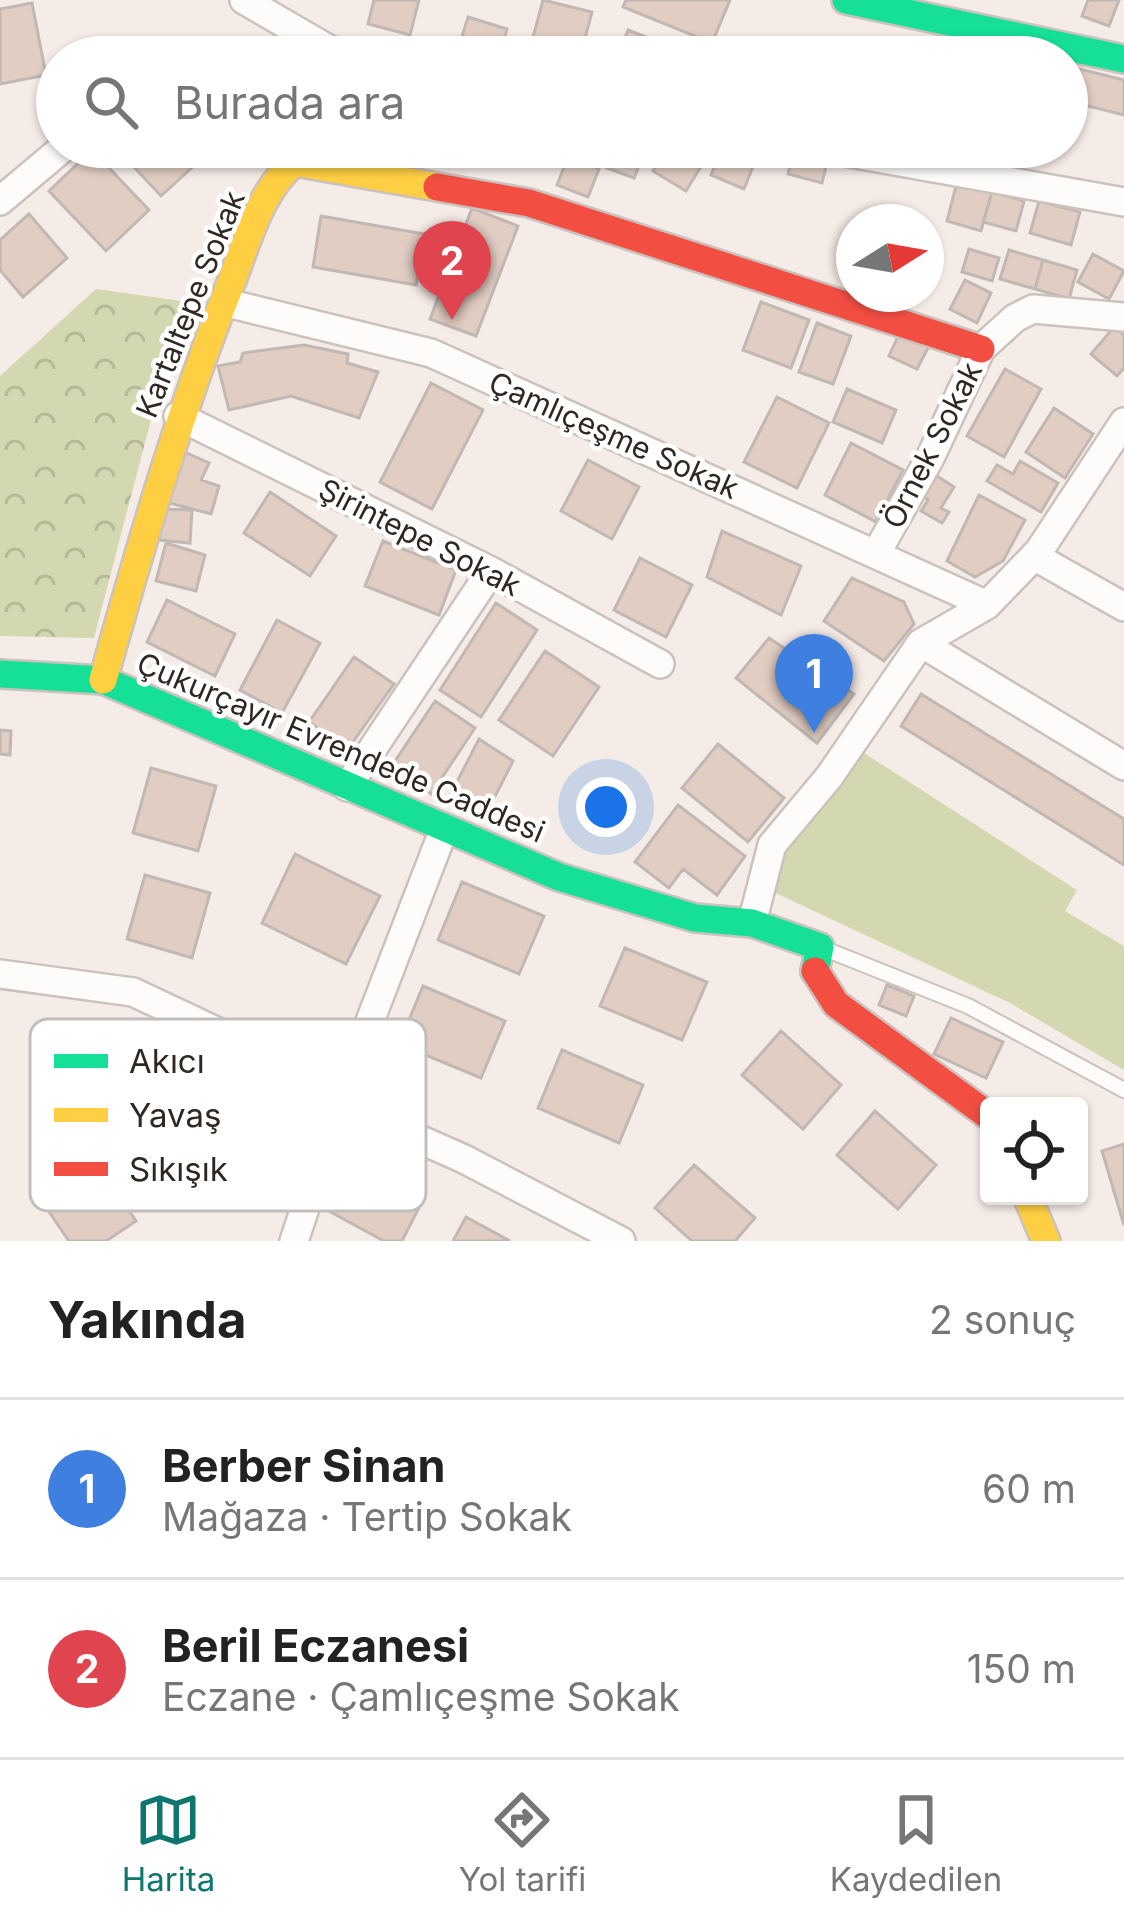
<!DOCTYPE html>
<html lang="tr">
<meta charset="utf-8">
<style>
:root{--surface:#fff;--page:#f2f2f2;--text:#222;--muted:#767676;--line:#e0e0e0;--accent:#0f766e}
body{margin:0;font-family:Inter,sans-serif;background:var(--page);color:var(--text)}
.controls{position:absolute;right:36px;bottom:36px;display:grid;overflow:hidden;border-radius:12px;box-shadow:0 3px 9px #0004}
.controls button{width:108px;height:108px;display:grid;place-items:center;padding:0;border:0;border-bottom:3px solid var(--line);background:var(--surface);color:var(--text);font:60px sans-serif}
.compass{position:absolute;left:836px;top:204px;width:108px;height:108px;border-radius:50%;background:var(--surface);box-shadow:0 3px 9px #0004;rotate:79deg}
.you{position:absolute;left:606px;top:807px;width:42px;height:42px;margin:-30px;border:9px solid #fff;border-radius:50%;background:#1a73e8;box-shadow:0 0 0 18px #1a73e833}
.badge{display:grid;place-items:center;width:78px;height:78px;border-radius:50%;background:var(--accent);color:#fff;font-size:39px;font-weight:700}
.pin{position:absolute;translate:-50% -99px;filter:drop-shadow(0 3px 6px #0008)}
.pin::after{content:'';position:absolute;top:63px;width:42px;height:36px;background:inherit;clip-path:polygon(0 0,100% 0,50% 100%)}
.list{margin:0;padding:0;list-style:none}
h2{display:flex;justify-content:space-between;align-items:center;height:156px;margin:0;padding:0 48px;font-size:51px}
h2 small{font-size:39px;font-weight:400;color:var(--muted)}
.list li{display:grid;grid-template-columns:78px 1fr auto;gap:36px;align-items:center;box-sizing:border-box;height:180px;padding:0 48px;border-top:3px solid var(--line)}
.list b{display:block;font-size:45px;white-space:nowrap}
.list p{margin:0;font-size:39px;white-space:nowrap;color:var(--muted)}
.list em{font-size:39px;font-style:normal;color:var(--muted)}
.icon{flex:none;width:66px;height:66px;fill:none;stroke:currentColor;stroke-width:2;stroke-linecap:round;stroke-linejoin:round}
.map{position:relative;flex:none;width:1124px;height:1241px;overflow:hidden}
.search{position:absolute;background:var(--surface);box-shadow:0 3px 9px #0004;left:36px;right:36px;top:36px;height:132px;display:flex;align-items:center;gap:30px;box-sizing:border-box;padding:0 42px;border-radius:66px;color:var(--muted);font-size:45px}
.sheet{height:516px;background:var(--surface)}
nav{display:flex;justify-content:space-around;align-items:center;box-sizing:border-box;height:168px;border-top:3px solid var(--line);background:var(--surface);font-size:33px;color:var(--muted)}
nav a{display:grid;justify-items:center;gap:6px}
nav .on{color:var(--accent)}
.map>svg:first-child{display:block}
.green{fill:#d4d8b1}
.forest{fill:url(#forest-crowns)}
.building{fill:#e1cdc2;stroke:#c1b8b4;stroke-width:3}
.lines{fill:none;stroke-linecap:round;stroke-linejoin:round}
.lane-casing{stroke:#cbc2bd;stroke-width:18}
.street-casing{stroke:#cbc2bd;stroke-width:32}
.fast-casing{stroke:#cbc2bd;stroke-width:32}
.slow-casing{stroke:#cbc2bd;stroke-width:32}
.jam-casing{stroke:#cbc2bd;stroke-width:32}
.lane{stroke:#fefcfb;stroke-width:14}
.street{stroke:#fefcfb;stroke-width:27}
.fast{stroke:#16e098;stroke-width:27}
.slow{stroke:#ffcf43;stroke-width:27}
.jam{stroke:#f24e42;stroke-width:27}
.labels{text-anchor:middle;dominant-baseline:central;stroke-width:9;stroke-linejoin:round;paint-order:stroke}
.street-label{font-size:30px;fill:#2f2722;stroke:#fff}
.key{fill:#fff;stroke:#c1bebd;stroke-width:3}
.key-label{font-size:33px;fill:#2f2722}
</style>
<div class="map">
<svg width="1124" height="1241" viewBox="0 0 1124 1241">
<defs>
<pattern id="forest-crowns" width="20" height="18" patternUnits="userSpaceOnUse" patternTransform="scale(3)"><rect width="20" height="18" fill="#d4d8b1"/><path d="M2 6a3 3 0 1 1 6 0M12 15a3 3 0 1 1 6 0" fill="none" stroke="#b6b998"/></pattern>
</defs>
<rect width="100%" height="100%" fill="#f6ece7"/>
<!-- green -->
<path class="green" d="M861,751l216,139 -12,21 59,35v124l-114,-67 -243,-114 5,-23z"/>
<!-- forest -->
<path class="forest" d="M96,289l86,12 -88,337 -94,-2v-260z"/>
<!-- building -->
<path class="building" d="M374,0h45l-9,35 -42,-11z
M543,0l49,12 -12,45 -51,-5z
M626,0h104l-18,43 -89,-36z
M1088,0h31l-10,26 -27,-10z
M32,3l14,72 -46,9v-75z
M468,17l39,12 -8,28 -43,-1z
M628,30l69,27h-80z
M122,39l3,18h-45l-2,-11z
M1076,68l48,12v35l-56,-14z
M124,147h80l5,5 -48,44 -42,-45z
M615,147l30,4 -11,27 -27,-10z
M723,147l33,12 -12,30 -33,-14z
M667,148l33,20 -14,23 -33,-20z
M92,150l57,60 -43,41 -57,-60z
M794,150l34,8 -6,25 -34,-9z
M568,157l31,12 -11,28 -31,-12z
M957,182l35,10 -11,39 -34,-10z
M992,192l32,9 -8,30 -33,-9z
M1039,201l41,11 -9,33 -41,-12z
M472,208l46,18 -42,110 -46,-17z
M29,214l38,44 -44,39 -23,-27v-30z
M321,216l103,18 -8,51 -103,-18z
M969,249l30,9 -7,23 -30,-9z
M1009,250l34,10 -8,29 -35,-10z
M1093,254l31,17 -15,28 -31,-17z
M1043,260l34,10 -8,29 -34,-10z
M965,280l26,13 -14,30 -27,-14z
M761,302l48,18 -18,48 -48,-18z
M817,323l34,13 -18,48 -34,-12z
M1114,327l10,8v33l-7,8 -26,-22z
M900,332l29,14 -12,23 -28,-13z
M304,345l44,9 -1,9 31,9 -19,46 -68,-22 -62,14 -11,-44 22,-4 3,-9z
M1005,369l36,20 -37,68 -37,-21z
M431,383l52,27 -51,99 -52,-27z
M847,389l49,21 -14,33 -49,-21z
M777,397l52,26 -32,65 -53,-26z
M1054,408l39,26 -28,44 -39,-26z
M851,443l52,27 -27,52 -51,-27z
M178,449l31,14 -8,17 18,6 -8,28 -49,-13z
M588,460l51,27 -27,52 -51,-28z
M1020,461l38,22 -17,29 -54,-31 10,-16 16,9z
M934,474l20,13 -13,21 8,4 -7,11 -21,-12 7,-11 -7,-5z
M270,492l66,44 -26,40 -66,-43z
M979,495l46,25 -22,41 -28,16 -28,-16z
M162,509l30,1 -2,33 -32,-3z
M722,531l79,35 -20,49 -74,-38z
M383,541l73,29 -17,45 -74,-29z
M166,543l39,12 -9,36 -40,-10z
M640,558l52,27 -26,52 -52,-27z
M852,578l52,24 10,22 -30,37 -60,-40z
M167,600l68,34 -20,42 -68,-34z
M496,603l41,27 -56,87 -41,-27z
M277,620l43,23 -38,70 -42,-23z
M769,638l85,56 -37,49 -81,-65z
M545,651l54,36 -46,69 -54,-36z
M354,657l40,27 -46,65 -39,-27z
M921,694l203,125v46l-223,-139z
M435,701l40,27 -44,66 -40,-27z
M0,730l11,1 -1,24 -10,-1z
M479,739l34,22 -28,55 -36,-19z
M718,744l66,54 -36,44 -66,-54z
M151,768l65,18 -18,65 -65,-18z
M678,805l67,51 -28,39 -34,-26 -14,19 -34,-26z
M295,854l85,42 -34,68 -84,-41z
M145,875l65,18 -18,65 -65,-19z
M462,882l82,34 -25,58 -81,-34z
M625,948l82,34 -25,58 -82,-34z
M887,985l27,11 -8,20 -27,-11z
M423,986l82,35 -24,57 -82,-34z
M951,1018l52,24 -17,36 -52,-24z
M781,1031l60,54 -38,44 -61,-54z
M562,1050l81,35 -24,58 -81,-35z
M875,1111l61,54 -38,44 -61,-54z
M1124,1144v81l-22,-74z
M351,1159l73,39 -22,43h-18l-59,-32z
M99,1165l37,56 -30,20h-37l-26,-38z
M694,1165l61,53 -20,23h-43l-37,-33z
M466,1217l44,24h-57z"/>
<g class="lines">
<!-- lane casing -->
<g class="lane-casing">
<path id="lane" d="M825,949l143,57 156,84"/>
</g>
<!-- street casing -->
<g class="street-casing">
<path id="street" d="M244,0l86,50 28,7
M816,147l308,55
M0,201l64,-54
M227,303l204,50 556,252
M178,416l313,155 169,93
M877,552l53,-94 51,-109 34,-31 18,-9 91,8
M1034,556l90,51
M921,643l203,123
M347,787l144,-216
M752,923l20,-78 57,-68 92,-134 66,-38 52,-54 85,-129
M0,974l133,18 136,64 71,48 124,55 157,82
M294,1241l56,-168 94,-244"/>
</g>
<!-- fast casing -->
<g class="fast-casing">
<path id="fast" d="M846,0l278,59
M0,674l103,6 456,197 136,41 57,5 68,24 -5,24"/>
</g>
<!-- slow casing -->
<g class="slow-casing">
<path id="slow" d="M103,680c38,-135 76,-267 128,-397 16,-41 29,-93 64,-121l142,25
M1027,1196l19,45"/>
</g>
<!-- jam casing -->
<g class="jam-casing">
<path id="jam" d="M437,187l92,16 452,146
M815,971l21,33 153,112"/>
</g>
<!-- lane -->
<use href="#lane" class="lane"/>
<!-- street -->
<use href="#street" class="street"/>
<!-- fast -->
<use href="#fast" class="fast"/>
<!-- slow -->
<use href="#slow" class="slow"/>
<!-- jam -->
<use href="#jam" class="jam"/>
</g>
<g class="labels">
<!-- street labels -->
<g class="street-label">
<text transform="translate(190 304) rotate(-68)">Kartaltepe Sokak</text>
<text transform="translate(614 435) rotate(24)">Çamlıçeşme Sokak</text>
<text transform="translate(932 445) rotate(-63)">Örnek Sokak</text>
<text transform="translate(420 537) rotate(27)">Şirintepe Sokak</text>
<text transform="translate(341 747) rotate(23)">Çukurçayır Evrendede Caddesi</text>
</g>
</g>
<!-- legend -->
<rect x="30" y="1019" width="396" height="192" rx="18" class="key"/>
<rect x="54" y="1054" width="54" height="14" fill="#16e098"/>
<rect x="54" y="1108" width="54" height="14" fill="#ffcf43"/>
<rect x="54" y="1162" width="54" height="14" fill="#f24e42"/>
<g class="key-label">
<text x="129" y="1073">Akıcı</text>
<text x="129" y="1127">Yavaş</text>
<text x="129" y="1181">Sıkışık</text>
</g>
</svg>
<div class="controls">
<button><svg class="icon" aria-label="locate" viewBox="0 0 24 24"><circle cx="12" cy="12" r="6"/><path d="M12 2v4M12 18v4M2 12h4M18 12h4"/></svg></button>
</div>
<svg class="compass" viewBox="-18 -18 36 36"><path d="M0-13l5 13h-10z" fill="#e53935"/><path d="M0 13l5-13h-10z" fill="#767676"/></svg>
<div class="you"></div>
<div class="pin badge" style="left:814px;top:733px;background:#3f7fe0">1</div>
<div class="pin badge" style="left:452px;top:320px;background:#e0444e">2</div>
<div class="search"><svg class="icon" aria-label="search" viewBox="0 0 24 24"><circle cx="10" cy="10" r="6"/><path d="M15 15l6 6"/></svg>Burada ara</div>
</div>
<section class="sheet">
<h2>Yakında<small>2 sonuç</small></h2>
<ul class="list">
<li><span class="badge" style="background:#3f7fe0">1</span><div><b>Berber Sinan</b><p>Mağaza · Tertip Sokak</p></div><em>60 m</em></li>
<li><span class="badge" style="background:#e0444e">2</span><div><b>Beril Eczanesi</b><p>Eczane · Çamlıçeşme Sokak</p></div><em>150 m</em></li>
</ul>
</section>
<nav>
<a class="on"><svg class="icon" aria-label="map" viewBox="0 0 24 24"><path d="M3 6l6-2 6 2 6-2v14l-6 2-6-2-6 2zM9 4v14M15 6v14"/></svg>Harita</a>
<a><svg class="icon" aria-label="directions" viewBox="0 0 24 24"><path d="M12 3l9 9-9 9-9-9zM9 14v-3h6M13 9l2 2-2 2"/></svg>Yol tarifi</a>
<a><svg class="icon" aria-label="saved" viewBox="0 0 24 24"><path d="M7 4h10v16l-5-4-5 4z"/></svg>Kaydedilen</a>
</nav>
